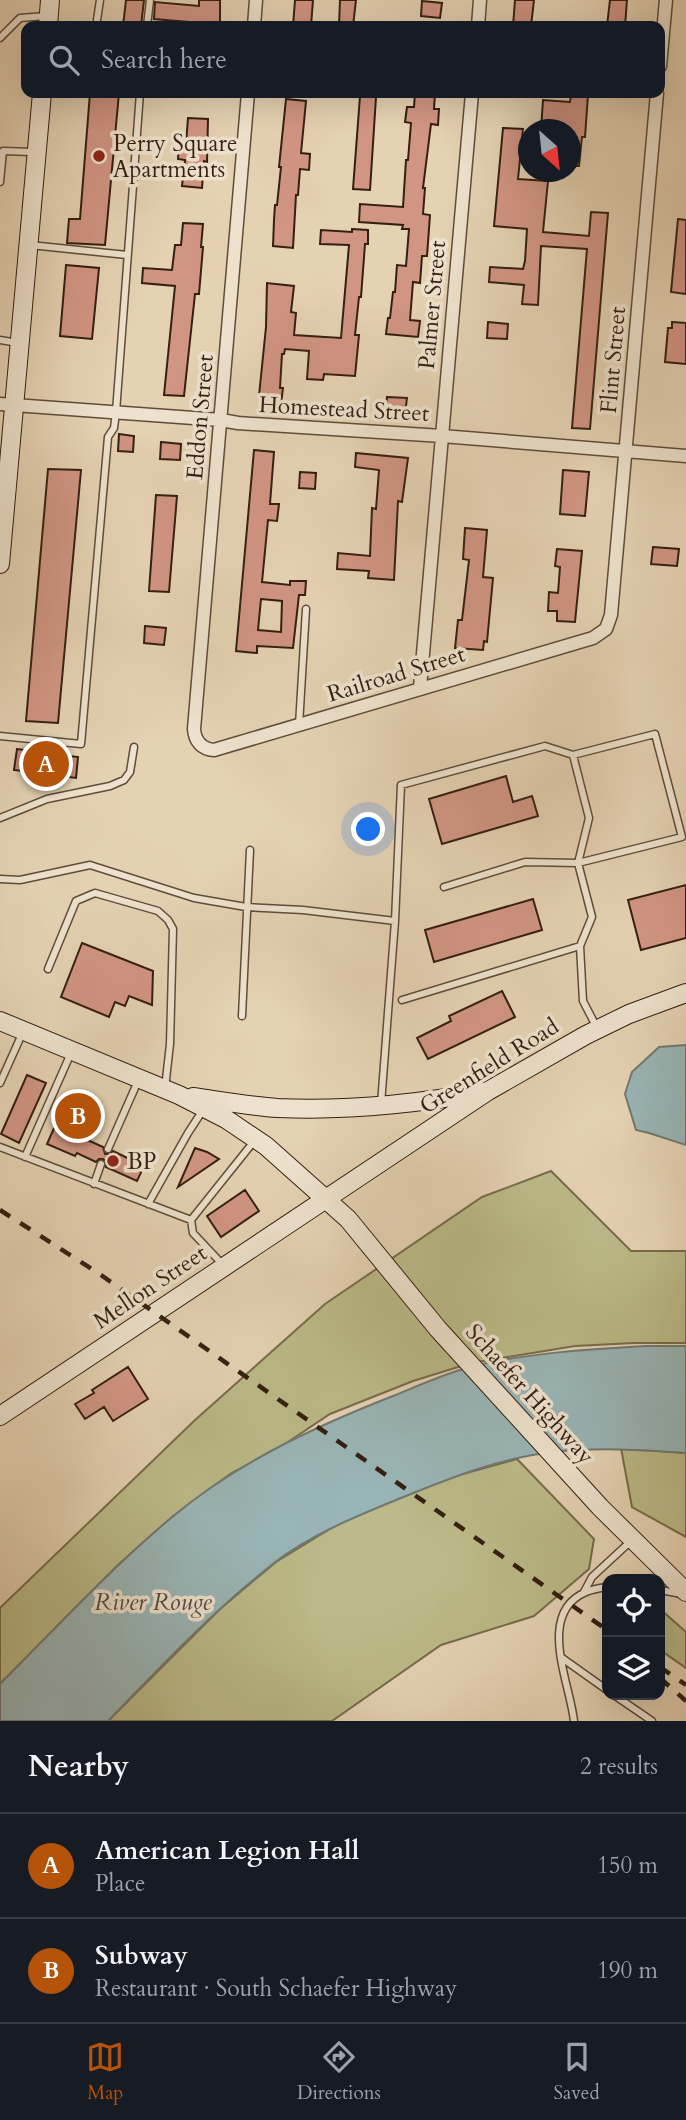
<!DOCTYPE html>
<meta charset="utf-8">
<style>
:root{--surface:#171b24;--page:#242831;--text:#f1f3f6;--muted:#9ea1a6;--line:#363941;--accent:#b45309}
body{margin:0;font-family:Cardo,serif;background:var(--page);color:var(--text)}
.controls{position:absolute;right:21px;bottom:21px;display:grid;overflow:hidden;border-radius:14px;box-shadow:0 7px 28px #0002}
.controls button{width:63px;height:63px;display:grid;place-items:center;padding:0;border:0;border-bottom:2px solid var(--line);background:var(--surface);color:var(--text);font:35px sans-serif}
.compass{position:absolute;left:518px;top:119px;width:63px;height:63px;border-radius:50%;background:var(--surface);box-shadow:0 7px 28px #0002;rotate:153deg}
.you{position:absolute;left:369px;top:830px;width:24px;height:24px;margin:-18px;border:5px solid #fff;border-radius:50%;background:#1a73e8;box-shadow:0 0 0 10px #1a73e833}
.badge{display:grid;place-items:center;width:46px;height:46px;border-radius:50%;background:var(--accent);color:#fff;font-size:23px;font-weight:700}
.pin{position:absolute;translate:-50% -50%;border:4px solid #fff;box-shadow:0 2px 7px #0006}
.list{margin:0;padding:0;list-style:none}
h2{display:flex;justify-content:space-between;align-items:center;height:91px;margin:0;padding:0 28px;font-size:30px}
h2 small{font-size:23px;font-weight:400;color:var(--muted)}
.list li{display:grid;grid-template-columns:46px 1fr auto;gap:21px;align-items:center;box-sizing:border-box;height:105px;padding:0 28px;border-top:2px solid var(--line)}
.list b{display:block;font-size:26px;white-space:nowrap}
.list p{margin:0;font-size:23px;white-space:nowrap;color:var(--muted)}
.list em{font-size:23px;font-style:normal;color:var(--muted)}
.icon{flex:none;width:38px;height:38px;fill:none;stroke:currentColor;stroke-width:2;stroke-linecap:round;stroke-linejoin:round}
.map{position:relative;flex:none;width:686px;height:1721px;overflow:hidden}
.search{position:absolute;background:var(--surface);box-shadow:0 7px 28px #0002;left:21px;right:21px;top:21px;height:77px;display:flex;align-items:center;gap:18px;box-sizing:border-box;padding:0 24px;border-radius:14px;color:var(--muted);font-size:26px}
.sheet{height:301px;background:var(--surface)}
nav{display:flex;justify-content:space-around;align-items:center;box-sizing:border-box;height:98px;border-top:2px solid var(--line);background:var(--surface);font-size:19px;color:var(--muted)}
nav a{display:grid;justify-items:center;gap:4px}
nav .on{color:var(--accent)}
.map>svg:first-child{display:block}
.green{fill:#bbba88;stroke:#786c4c;stroke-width:2}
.water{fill:#99b5b6;stroke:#717974;stroke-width:2}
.building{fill:#d19583;stroke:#341f11;stroke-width:2;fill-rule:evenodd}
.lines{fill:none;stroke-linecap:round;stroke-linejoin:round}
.lane-casing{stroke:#604c3a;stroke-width:9}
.street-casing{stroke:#604c3a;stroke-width:15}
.secondary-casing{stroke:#341f11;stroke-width:20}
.lane{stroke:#eee2ce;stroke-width:6}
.street{stroke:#eee2ce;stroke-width:12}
.secondary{stroke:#eee2ce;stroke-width:18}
.rail{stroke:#341f11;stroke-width:4.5;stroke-dasharray:12 12;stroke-linecap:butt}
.poi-dot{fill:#8f2418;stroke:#eee2ce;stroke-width:2.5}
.labels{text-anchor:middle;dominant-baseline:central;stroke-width:7;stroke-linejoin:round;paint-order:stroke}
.poi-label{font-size:23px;fill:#341f11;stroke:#eee2ce;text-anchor:start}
.street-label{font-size:23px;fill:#341f11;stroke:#eee2ce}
.water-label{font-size:24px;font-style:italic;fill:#524c43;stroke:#eee2ce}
</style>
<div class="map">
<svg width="686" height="1721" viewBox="0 0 686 1721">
<rect width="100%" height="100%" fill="#e5d2b3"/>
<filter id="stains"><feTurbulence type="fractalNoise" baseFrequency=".00286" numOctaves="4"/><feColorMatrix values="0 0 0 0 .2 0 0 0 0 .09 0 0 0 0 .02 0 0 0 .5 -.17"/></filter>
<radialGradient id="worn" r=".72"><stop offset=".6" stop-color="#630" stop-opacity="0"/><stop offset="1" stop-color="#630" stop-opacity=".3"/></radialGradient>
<!-- green -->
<path class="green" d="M551,1171l80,80h55v92h-52l-59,3 -104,17 -58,18 -83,33 -48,32 -52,28 -58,43 -54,48 -118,119v-76l194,-187 131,-117 157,-107z
M621,1448l65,5v84l-54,-30z
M517,1459l77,80 -5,30 -55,47 -93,29 -109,76h-224l112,-112 56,-47 65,-40 111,-45z
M660,1609l26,23v36l-26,-18z"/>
<!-- water -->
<path class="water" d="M686,1045v100l-37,-12 -13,-3 -11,-36 7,-22 27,-25z
M646,1346h40v107c-44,-3 -88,-6 -133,-1 -53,6 -103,26 -152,46 -44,18 -89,36 -127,65 -60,47 -113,103 -166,158h-108v-37c56,-56 110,-115 171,-166 65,-55 143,-91 222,-122 27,-11 55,-24 84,-31 55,-12 112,-16 169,-19z"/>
<!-- building -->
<path class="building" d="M126,0h18l-3,26h-18z
M199,0h21v26h-20v-3l-46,-4 1,-17 44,4z
M295,0h18l-2,26h-18z
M340,0h16l-3,26h-14z
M515,0h19l-3,26h-18z
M610,0h17l-2,26h-18z
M422,1l20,2 -2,15 -19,-2z
M90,93h29l-14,152 -38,-2 2,-24h11z
M415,93h20l-1,16h5l-1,16 -7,-1 -8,64h2l-2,26 7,1 -3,41h-5l-2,27 -7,-1 -3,38 10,1 -2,16 -32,-3 2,-16h2l3,-26h2l2,-27 9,1 3,-37h-7l1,-4 -44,-3 1,-18 43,3 3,-47h2l3,-37 -6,-1 2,-15h7z
M571,94l17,1 -3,42h-3l-3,29h-9v-36h-29l2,-30 27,2z
M360,96l16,1 -6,93 -17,-1z
M286,99l20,2 -5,52 9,1 -1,16 -9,-1 -2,26h-2l-3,53 -20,-2 1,-26 1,-15h2l4,-38h-2z
M188,118l20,1 -1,43 -3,-1 -2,27 -20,-2 3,-26 -7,-1 1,-16 7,1z
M503,128l20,1 -5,50 30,2 -5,51 46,4 2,-24 17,1 -18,216 -18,-1 15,-179 -46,-3 -3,59 -16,-1 2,-19 -35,-3 1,-15 33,2 2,-8 2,-32 -33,-3z
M678,219l8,1v74l-15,-2z
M183,223l20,1 -2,23h2l-4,47h-4l-11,102 -20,-1 11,-109 -33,-3 1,-15 29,2 3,-25h6z
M352,229l16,1v14h-3l-4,53h-2l-4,38h4l-4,41 -31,-2 -1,6 -16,-1 2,-28 -24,-2 -1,5h-2l-2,34h3l-2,16 -21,-2 1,-6h-2l7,-69 1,-44 27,3 -3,26 5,1 -2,22 47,3 8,-93 -29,-1 1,-14 31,2z
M66,265l33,3 -7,71 -32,-3z
M488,322l20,2 -1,15 -20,-1z
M672,322l14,1v41l-21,-2 3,-34h4z
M387,397l20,1 -2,16 -20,-2z
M119,434l15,2 -1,16 -15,-1z
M161,442l20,2 -1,16 -20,-1z
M254,450l20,2 -4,52h9l-2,17 -9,-1 -6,62 28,3v-4h16l-1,14h-6l-6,53 -36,-2v7l-21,-2zM261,599l21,2 -1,31 -23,-2z
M356,453l52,5 -6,44 -4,-1 -4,79 -26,-2 1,-7 -32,-2 1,-16 32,3 2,-48 4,1 3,-39 -24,-3z
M48,469l33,1 -23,253 -32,-2z
M563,470l26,2 -4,44 -25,-2z
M300,472l16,1 -1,16 -16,-1z
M156,495l21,1 -8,96 -20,-1z
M465,528l22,2 -4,47 10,1 -6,64 -3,-1 -1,9 -28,-2 3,-28h4l7,-60 -6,-1z
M653,547l26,2 -2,17 -26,-2z
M557,549l25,2 -7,71 -18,-1v-10h-9l1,-19 9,1 2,-26 -5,-1z
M145,626l21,2 -2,17 -20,-2z
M17,749l61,8 -2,21 -62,-8z
M506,776l7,26 19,-6 6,20 -96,28 -13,-45z
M686,885v53l-45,12 -13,-50z
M533,899l9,31 -108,32 -9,-32z
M82,943l71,28 -1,34 -23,-9 -4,10 -10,-4 -6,15 -48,-20z
M502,991l13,26 -87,42 -11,-21 34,-17 -2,-5z
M27,1075l19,8 -27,60 -18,-9z
M67,1099l28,12 -12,27 20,9 2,7h4l4,-3 31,15 -7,15 -31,-14v-5l-3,-3h-4l-3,3 -19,-9 -2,3 -28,-12z
M195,1148l12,4 12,7 -41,28z
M245,1190l14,21 -38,26 -14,-21z
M128,1367l20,32 -35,22 -9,-14 -19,12 -10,-15 19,-11 -2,-3z"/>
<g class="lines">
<!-- lane casing -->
<g class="lane-casing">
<path id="lane" d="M97,20l3,-20
M147,26l3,-26
M0,38l20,-20 26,-2
M0,182l3,-31 30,1
M30,245l97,10
M0,340l18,3
M299,725l7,-116
M0,736l81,8 27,-307 6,-9 2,-16 24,-319
M0,818l47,-19 63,-13 14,-6 6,-8 4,-25
M0,879l20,1 70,-15 104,33 52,9 57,3 92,11
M444,887l81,-25 53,1 11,-45 -16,-63
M48,969l28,-68 19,-8 63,18 10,9 5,9 -3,115 -5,44
M402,1000l178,-54 3,55 14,27
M242,1016l8,-166
M0,1083l22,-49
M381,1104l14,-183 6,-136 144,-39 28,9 82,-21 27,103 -104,26 14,54 -12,29
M0,1147l191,73
M108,1149l30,-68
M25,1157l46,-104
M94,1184l7,-20
M148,1204l40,-71 15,-23
M224,1266l-31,-33 -2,-13 64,-80
M660,1590l22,4
M584,1592l8,-15 39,-36
M562,1658l45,32
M614,1695l38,26
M574,1721c-4,-38 -38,-108 12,-129 7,-3 14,-4 21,-5"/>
</g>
<!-- street casing -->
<g class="street-casing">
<path id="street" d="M254,26l2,-26
M478,26l2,-26
M660,66l6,-66
M248,93l-54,636c1,13 8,20 20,21l379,-112 13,-9 5,-14 46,-522
M0,404l221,16 17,3 204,13 244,20
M420,688l52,-595"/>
</g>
<!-- secondary casing -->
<g class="secondary-casing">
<path id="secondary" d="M48,26l2,-26
M0,564l42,-471
M0,1021l179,74 47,24 40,27 82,73 90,110 162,178 86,85
M193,1097c28,4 57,9 85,11 68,3 137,-4 204,-16
M0,1416l488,-325 98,-56 43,-21 57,-21"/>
</g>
<!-- lane -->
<use href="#lane" class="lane"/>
<!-- street -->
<use href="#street" class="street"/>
<!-- secondary -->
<use href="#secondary" class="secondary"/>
<!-- rail -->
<path class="rail" d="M0,1210l101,65 506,355
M660,1667l26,18
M660,1678l26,23"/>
</g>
<!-- markers -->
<g class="poi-dot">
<circle cx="99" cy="156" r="7"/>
<circle cx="113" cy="1161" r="7"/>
</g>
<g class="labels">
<!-- poi labels -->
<g class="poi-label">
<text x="113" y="143">Perry Square<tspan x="113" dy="26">Apartments</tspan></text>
<text x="127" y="1161">BP</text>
</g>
<!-- street labels -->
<g class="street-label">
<text transform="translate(432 305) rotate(-85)">Palmer Street</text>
<text transform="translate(613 360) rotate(-85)">Flint Street</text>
<text transform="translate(344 409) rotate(3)">Homestead Street</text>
<text transform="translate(200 417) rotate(-85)">Eddon Street</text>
<text transform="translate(396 674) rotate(-17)">Railroad Street</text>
<text transform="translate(489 1066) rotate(-32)">Greenfield Road</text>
<text transform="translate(150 1287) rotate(-34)">Mellon Street</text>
<text transform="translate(530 1394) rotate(48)">Schaefer Highway</text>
</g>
<!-- water labels -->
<g class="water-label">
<text x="153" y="1602">River Rouge</text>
</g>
</g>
<rect width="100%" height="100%" filter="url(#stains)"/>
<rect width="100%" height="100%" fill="url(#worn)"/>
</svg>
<div class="controls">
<button><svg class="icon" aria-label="locate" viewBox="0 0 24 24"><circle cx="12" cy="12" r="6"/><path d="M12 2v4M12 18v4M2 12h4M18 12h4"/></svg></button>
<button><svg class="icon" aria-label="layers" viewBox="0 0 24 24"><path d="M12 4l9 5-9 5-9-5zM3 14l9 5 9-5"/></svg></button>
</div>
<svg class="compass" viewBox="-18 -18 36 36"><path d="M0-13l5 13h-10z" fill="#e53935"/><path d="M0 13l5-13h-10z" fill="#9ea1a6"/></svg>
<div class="you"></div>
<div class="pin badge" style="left:46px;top:764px">A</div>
<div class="pin badge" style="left:78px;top:1116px">B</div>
<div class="search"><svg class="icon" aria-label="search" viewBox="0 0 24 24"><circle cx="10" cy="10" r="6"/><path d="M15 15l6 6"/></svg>Search here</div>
</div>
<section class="sheet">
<h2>Nearby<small>2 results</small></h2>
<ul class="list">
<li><span class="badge">A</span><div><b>American Legion Hall</b><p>Place</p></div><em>150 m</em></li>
<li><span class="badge">B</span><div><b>Subway</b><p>Restaurant · South Schaefer Highway</p></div><em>190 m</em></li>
</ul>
</section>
<nav>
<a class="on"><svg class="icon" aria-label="map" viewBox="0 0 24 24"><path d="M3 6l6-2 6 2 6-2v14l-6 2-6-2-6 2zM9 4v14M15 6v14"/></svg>Map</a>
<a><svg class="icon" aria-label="directions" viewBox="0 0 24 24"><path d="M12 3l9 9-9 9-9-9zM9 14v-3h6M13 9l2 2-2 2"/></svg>Directions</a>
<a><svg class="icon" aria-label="saved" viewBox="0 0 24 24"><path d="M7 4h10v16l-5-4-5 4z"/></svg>Saved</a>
</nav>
